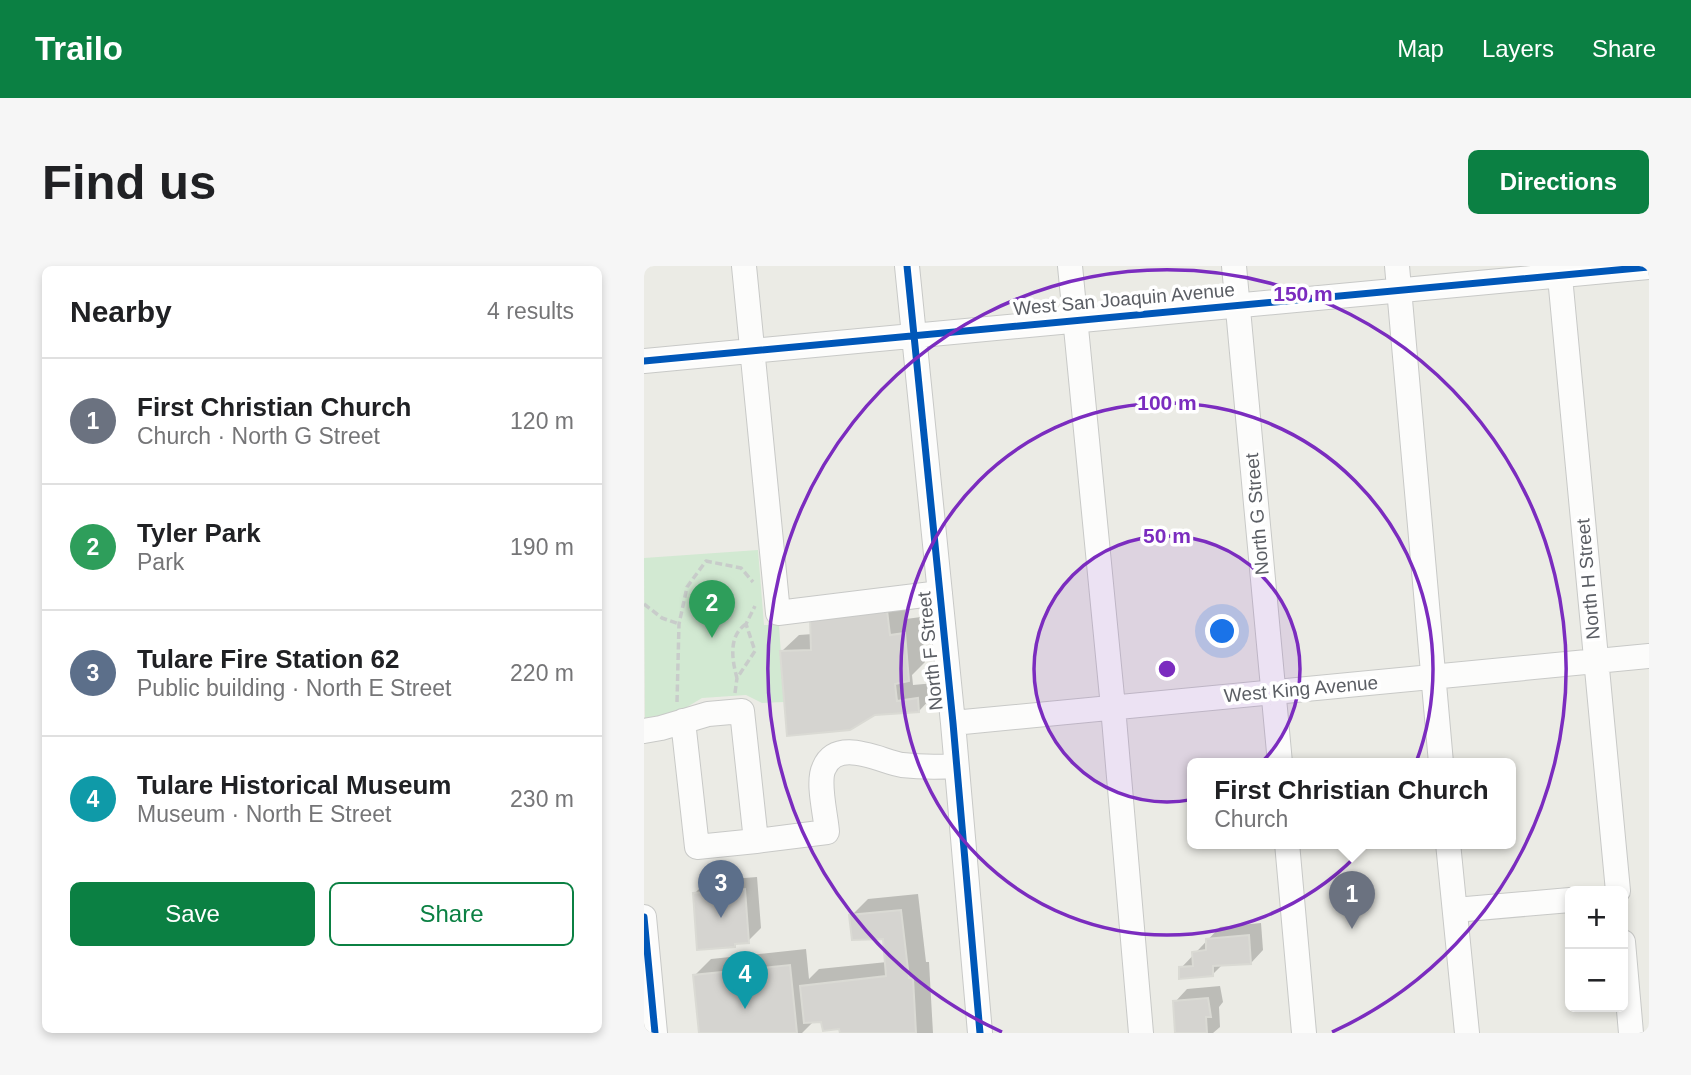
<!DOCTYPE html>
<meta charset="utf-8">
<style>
:root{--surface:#fff;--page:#f6f6f6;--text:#202124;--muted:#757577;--line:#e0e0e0;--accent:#0b8043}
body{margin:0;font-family:Arial,sans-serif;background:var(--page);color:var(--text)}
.controls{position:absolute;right:21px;bottom:21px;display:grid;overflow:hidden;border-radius:10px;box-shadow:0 4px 10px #0003}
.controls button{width:63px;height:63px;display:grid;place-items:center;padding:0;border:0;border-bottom:2px solid var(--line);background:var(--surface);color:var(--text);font:35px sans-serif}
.you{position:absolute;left:579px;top:366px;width:24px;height:24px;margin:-18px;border:5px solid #fff;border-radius:50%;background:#1a73e8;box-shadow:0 0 0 10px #1a73e833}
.badge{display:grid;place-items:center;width:46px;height:46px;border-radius:50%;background:var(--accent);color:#fff;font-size:23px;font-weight:700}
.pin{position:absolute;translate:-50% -58px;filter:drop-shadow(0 2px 4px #0008)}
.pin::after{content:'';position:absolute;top:37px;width:24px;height:21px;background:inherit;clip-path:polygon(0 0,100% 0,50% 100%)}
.popup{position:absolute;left:543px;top:492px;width:329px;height:91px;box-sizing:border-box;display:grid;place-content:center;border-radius:10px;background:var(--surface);filter:drop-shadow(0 2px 5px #0005);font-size:23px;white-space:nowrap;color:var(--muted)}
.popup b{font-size:26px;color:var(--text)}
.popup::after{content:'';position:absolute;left:50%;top:100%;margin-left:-14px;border:14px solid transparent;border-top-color:var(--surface)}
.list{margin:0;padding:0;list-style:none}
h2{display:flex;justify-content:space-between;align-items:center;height:91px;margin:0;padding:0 28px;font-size:30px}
h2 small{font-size:23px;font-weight:400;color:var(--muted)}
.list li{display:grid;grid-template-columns:46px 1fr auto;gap:21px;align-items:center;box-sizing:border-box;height:126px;padding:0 28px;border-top:2px solid var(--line)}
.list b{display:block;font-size:26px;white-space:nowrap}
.list p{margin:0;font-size:23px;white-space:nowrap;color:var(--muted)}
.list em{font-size:23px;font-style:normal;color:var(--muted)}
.actions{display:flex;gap:14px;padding:21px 28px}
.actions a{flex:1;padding:16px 0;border:2px solid var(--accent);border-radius:10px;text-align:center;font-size:24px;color:var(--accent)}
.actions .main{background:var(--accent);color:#fff}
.map{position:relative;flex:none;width:1005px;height:767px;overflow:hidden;border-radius:10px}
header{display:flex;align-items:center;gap:42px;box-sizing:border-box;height:98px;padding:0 35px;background:var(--accent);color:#fff}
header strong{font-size:33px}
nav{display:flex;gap:38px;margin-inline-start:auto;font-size:24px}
.intro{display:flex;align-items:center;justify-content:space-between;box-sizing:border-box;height:168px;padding:0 42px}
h1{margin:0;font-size:49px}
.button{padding:18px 32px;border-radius:10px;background:var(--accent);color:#fff;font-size:24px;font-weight:700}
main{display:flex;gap:42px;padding:0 42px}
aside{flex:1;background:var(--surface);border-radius:10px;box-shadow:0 4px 10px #0003}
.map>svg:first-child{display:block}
.green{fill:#d2e9d2}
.shadow{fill:#0003}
.building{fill:#d5d4d0;stroke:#dadad4;stroke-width:2}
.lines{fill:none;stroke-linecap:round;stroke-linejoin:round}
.minor-casing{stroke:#c8c9c7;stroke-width:26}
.path{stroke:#c8ccca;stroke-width:3.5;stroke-dasharray:7 3.5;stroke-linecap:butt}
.minor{stroke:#fcfcfb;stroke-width:24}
.cycleway-casing{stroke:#fff;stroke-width:11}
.cycleway{stroke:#0057b8;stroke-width:7}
.ring{fill:none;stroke:#7b2cbf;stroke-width:3.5}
.labels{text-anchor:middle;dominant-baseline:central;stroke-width:7;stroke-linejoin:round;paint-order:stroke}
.street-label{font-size:19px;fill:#5b5e64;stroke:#fff}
.centre{fill:#7b2cbf;stroke:#fff;stroke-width:3.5}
.ring-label{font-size:21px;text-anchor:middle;font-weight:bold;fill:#7b2cbf;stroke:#fff;stroke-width:7;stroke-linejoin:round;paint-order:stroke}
</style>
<header>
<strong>Trailo</strong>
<nav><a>Map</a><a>Layers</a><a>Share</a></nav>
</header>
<div class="intro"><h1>Find us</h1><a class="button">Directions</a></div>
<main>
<aside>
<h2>Nearby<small>4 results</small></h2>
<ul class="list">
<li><span class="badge" style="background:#6b7280">1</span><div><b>First Christian Church</b><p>Church · North G Street</p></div><em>120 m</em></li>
<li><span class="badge" style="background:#2e9e5b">2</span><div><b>Tyler Park</b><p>Park</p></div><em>190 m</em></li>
<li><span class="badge" style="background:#5c6f8a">3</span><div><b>Tulare Fire Station 62</b><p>Public building · North E Street</p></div><em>220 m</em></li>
<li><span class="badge" style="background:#0f9aa8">4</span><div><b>Tulare Historical Museum</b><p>Museum · North E Street</p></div><em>230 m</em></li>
</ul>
<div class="actions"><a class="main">Save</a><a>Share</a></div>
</aside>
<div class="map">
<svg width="1005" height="767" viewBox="0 0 1005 767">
<rect width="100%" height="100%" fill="#ebebe5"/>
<!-- green -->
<path class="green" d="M114,284l6,75h15l5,77 -22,1 -16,-8 -44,3 -25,15 -32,5 -1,-160z"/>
<!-- shadow -->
<path class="shadow" d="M260,328l2,25 15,-2 4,45 -13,13 1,10 22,-2v11l-16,17 -137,-60 17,-16 14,-1z
M113,611l4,51 -13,13 -10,1 -3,3 -41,-51 13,-13z
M274,628l8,68h3l4,71h-92v-6l-18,-7 -9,1 -12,12h-101l-7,-57 17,-17 95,-10 3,30 10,-10 68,-7 -3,-25 -33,-21 17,-17z
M617,657l2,27 -12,13 -28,1 -11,11 -31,-7 39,-41z
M576,720l3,16 -4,5 1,20 -7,6h-36l-2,-31 12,-13z"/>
<!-- building -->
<path class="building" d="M243,344l3,25 15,-2 4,48 -14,3 2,17 21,-3 1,14 -44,3 -25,15 -63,6 -7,-85 31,-1 -1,-32z
M101,623l4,54 -14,1v3l-38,3 -4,-57z
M257,644l8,68h4l3,55h-76l-1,-4 -16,2 -2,-9 -17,1 -4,-37 86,-10 -3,-37 -31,1 -3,-25z
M605,669l2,29 -38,2v10l-34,3v-12l14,-1 -1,-14 14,-2v-11z
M146,699l7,68h-98l-6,-58z
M564,732l3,19h-5l1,16h-32l-2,-32z"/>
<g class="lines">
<!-- minor casing -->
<g class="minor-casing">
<path id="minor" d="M100,0l34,347 162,-20
M263,0l46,457 27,310
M426,0l43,441 28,326
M590,0l46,497
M753,0l44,497
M915,0l59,625
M0,95l1005,-94
M39,455l14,126 59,-6
M309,457l696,-67
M0,465l17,-3 47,-14 34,-3 14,130 71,-9c-1,-16 -10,-50 -3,-64 13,-31 56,-7 78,-3 18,2 36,2 54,1
M643,577l17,190
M804,577l19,190
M811,644l115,-10
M0,651l11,116
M979,676l8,91"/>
</g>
<!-- path -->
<path class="path" d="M0,338l18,14 17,6
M102,358c-18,12 -14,36 -9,54l18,-27 -9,-27 9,-18
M91,427l2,-15
M33,436l2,-78 8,-37 19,-26 35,7 12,14"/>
<!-- minor -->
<use href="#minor" class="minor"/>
<!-- cycleway casing -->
<g class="cycleway-casing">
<path id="cycleway" d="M263,0l46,457 27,310
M0,95l1005,-94
M0,651l11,116"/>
</g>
<!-- cycleway -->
<use href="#cycleway" class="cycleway"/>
</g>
<!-- distance rings -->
<circle cx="523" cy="403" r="133" fill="#7b2cbf" fill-opacity=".12"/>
<g class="ring">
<circle cx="523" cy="403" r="133"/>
<circle cx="523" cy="403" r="266"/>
<path d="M358 766A399 399 0 1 1 688 766"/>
</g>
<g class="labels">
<!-- street labels -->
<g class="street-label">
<text transform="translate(480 33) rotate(-5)">West San Joaquin Avenue</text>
<text transform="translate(613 248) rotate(-95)">North G Street</text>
<text transform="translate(944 313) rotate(-95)">North H Street</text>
<text transform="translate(286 385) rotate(-96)">North F Street</text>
<text transform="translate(657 423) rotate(-5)">West King Avenue</text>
</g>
</g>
<circle cx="523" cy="403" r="10" class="centre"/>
<g class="ring-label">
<text x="659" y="35">150 m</text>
<text x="523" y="144">100 m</text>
<text x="523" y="277">50 m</text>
</g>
</svg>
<div class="controls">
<button>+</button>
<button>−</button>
</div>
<div class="you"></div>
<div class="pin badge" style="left:708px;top:663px;background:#6b7280">1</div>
<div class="popup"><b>First Christian Church</b>Church</div>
<div class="pin badge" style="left:68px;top:372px;background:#2e9e5b">2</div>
<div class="pin badge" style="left:77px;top:652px;background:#5c6f8a">3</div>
<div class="pin badge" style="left:101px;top:743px;background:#0f9aa8">4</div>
</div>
</main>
